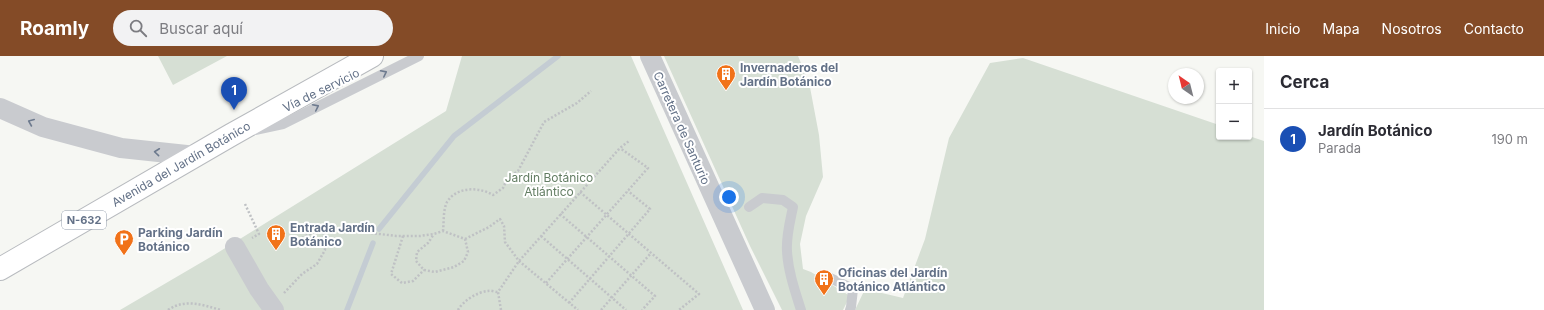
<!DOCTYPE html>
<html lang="es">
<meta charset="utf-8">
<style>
:root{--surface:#fff;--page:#f2f2f3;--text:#2b2b33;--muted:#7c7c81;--line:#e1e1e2;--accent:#844b27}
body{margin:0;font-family:Inter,sans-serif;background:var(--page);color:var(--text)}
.controls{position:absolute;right:12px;top:12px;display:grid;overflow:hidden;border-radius:4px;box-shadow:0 1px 3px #0004}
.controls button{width:36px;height:36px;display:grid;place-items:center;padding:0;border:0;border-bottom:1px solid var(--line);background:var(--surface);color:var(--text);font:20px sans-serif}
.compass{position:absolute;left:1168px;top:12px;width:36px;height:36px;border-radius:50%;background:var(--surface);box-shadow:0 1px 3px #0004;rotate:325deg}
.you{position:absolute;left:729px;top:141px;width:14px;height:14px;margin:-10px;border:3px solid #fff;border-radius:50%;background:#1a73e8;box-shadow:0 0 0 6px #1a73e833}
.badge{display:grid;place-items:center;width:26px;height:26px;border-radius:50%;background:var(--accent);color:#fff;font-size:13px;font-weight:700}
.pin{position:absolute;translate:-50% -33px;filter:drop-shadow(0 1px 2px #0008)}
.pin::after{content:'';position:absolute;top:21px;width:14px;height:12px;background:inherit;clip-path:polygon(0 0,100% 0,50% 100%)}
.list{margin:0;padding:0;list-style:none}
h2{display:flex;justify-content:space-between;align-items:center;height:52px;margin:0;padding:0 16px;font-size:17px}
h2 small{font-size:13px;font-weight:400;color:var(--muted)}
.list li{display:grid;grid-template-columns:26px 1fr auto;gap:12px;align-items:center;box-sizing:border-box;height:60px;padding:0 16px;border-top:1px solid var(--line)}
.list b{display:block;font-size:15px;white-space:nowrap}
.list p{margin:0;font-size:13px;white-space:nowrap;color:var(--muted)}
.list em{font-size:13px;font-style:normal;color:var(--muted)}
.icon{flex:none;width:22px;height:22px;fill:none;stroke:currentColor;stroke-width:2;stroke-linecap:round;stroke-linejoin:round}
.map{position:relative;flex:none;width:1264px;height:254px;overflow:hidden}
header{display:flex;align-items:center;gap:24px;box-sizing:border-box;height:56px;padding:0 20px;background:var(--accent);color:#fff}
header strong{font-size:19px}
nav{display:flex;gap:22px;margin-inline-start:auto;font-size:14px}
.search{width:280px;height:36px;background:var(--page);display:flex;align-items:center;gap:10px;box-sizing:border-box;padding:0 14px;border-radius:22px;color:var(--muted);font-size:15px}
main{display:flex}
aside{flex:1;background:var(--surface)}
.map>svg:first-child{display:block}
.green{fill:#d6dfd4}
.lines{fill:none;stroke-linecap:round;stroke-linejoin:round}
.stream{stroke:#c4ccd3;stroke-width:5.5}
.highway-casing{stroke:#b8bbbf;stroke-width:24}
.path{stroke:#bfc1c4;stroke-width:2.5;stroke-dasharray:2 2;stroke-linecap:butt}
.lane{stroke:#c9cbcf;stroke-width:10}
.street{stroke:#c9cbcf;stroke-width:20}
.highway{stroke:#fff;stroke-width:22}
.oneway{stroke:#6d7a8e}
.labels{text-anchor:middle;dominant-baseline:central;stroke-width:4;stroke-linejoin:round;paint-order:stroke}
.shield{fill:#fff;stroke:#929cab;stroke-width:1}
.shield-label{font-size:11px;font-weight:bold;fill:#637187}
.poi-label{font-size:12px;font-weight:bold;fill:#637187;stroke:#fff;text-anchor:start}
.street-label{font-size:12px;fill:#637187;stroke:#fff}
.park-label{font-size:12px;fill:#637d63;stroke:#fff}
</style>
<header>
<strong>Roamly</strong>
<div class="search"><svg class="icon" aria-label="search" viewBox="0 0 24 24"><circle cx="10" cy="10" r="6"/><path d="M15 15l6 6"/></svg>Buscar aquí</div>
<nav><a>Inicio</a><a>Mapa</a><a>Nosotros</a><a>Contacto</a></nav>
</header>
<main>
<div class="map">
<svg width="1264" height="254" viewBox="0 0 1264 254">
<rect width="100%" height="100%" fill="#f6f7f3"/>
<!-- green -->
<path class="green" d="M158,0h69l-54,29z
M462,0h169l112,254h-623l94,-55 232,-144z
M664,0h134l11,26 10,53 4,42 -17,39 -6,28 3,25 8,3 39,24 -7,14h-61l-32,-64z
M1023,2l196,67v12h30v-1l15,5v169h-409l10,-21 38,9 22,-59 24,-101 41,-75z"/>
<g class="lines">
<!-- stream -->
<path class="stream" d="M379,173l75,-93 104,-80
M347,254l26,-67"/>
<!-- highway casing -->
<g class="highway-casing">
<path id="highway" d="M0,213l231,-134 141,-79"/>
</g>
<!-- path -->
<path class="path" d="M580,136l119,102 -20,16
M245,148l14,30 -7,4
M560,158l95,82 -13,14
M443,175c1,-9 0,-21 4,-29 10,-16 33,-15 46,-7l10,-7 4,-9 11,-8 26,-49 33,-19 14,-12
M403,180l-12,38 11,9 11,-2 11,-11
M541,180l85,74
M302,182l21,-11 73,9h24l14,-2 9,-3 22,8 3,13 -4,9 -10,6 -19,5 -11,-2 -8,-9 1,-9 11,-9 6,-9
M465,183l24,-12 11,-8 4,7 1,16 14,19 59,49
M546,227l102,-115 -28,-20
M284,237l18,-19 15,-10 8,-14 -2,-23
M569,247l81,-94 -22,-18
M168,254c18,-12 34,-5 53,0
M458,254c5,-9 19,-18 30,-19 3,-1 7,1 10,1
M501,254l-3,-18 21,-31 101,-113 9,-7
M601,254l50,-57"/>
<!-- lane -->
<path class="lane" d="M255,74l28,-6 136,-68
M749,151l13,-9 21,2 10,7c-3,15 -7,29 -6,44 1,20 8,40 14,59
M826,220l27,13 -2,18 -1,3"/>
<!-- street -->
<path class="street" d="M650,0l115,254
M0,52l43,19 78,21 75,8
M235,191l24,42 15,21"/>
<!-- highway -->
<use href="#highway" class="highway"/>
</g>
<!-- one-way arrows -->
<defs><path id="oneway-chevron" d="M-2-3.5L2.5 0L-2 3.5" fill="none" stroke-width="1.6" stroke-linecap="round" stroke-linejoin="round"/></defs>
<g class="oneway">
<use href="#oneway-chevron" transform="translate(384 17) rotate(-27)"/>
<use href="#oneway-chevron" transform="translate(316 51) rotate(-26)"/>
<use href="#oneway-chevron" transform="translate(31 66) rotate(-157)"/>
<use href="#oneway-chevron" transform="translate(157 96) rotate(-174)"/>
</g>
<!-- icons -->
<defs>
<g id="building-pin" transform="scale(1)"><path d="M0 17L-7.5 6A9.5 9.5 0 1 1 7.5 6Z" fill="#f17219" stroke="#fff"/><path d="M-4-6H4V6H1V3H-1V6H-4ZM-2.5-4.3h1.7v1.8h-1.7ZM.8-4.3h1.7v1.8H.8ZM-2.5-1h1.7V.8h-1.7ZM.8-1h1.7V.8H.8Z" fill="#fff"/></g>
<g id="parking-pin" transform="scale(1)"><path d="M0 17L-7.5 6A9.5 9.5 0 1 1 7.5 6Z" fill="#f17219" stroke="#fff"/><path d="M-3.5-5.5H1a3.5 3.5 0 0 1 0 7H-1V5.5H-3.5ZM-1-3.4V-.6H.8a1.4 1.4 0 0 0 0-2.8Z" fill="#fff"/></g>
</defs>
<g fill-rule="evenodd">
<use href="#building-pin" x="726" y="18"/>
<use href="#building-pin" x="276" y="178"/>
<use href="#parking-pin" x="124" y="183"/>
<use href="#building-pin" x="824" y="223"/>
</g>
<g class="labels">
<!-- shield labels -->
<rect class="shield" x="62" y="155" width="44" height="18" rx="3"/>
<g class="shield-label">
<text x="84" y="164">N-632</text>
</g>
<!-- poi labels -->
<g class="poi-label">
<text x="740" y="11">Invernaderos del<tspan x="740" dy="14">Jardín Botánico</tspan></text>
<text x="290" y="171">Entrada Jardín<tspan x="290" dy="14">Botánico</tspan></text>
<text x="138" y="176">Parking Jardín<tspan x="138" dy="14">Botánico</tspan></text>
<text x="838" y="216">Oficinas del Jardín<tspan x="838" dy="14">Botánico Atlántico</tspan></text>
</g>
<!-- street labels -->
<g class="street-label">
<text transform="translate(321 34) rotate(-26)">Vía de servicio</text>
<text transform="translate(682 72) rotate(66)">Carretera de Santurio</text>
<text transform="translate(181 108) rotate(-30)">Avenida del Jardín Botánico</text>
</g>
<!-- park labels -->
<g class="park-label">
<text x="549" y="121">Jardín Botánico<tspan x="549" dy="14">Atlántico</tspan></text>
</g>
</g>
</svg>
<div class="controls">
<button>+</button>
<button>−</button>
</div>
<svg class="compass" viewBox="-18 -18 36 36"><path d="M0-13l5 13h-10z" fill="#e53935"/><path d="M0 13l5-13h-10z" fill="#7c7c81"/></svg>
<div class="you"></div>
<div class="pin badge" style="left:234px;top:54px;background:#1a4fb4">1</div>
</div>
<aside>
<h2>Cerca<small></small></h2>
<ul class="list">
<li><span class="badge" style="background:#1a4fb4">1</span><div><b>Jardín Botánico</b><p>Parada</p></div><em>190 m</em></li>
</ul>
</aside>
</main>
